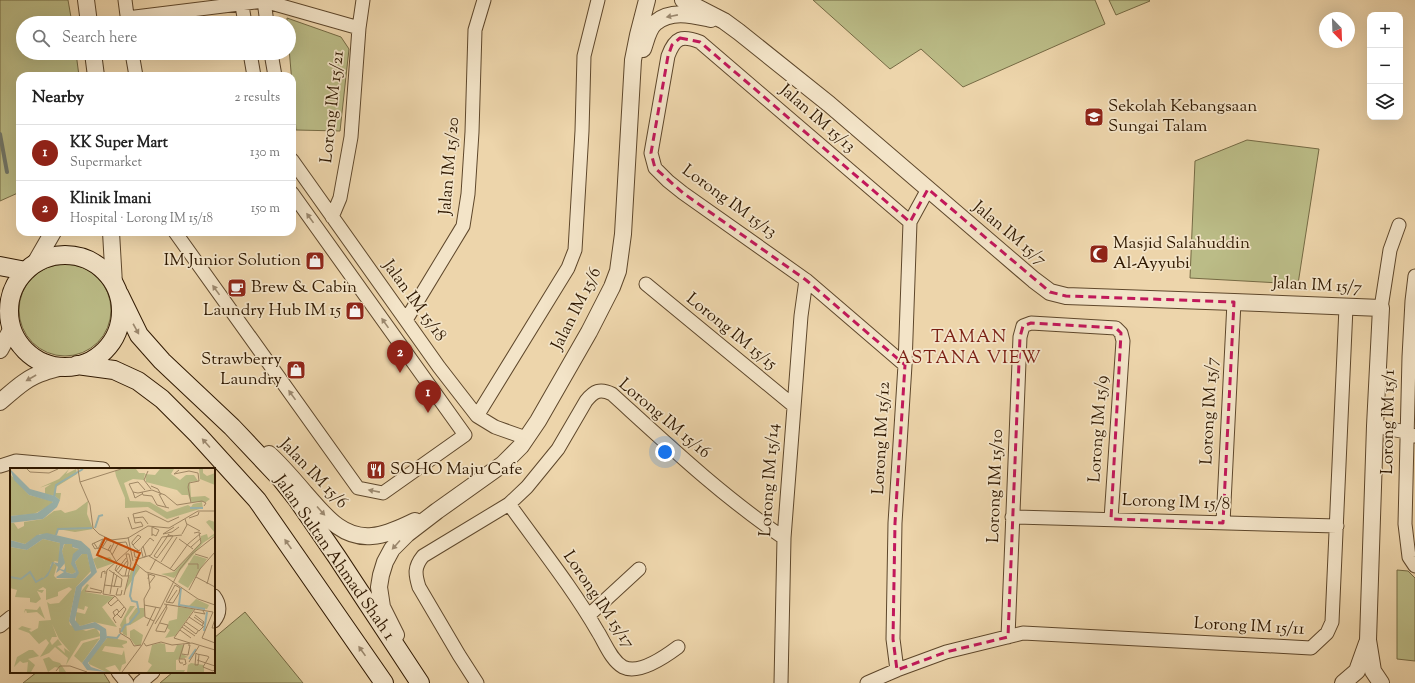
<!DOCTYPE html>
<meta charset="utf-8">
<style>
:root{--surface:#fff;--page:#f2f2f2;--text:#222;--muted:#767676;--line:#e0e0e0;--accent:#8f2418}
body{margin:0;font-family:"Sorts Mill Goudy",serif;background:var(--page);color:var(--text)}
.controls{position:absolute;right:12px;top:12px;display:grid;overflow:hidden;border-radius:8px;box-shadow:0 4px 16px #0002}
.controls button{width:36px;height:36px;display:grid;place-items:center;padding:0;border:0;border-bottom:1px solid var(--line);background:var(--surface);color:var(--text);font:20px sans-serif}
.compass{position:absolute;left:1319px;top:12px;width:36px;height:36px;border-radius:50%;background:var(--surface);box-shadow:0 4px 16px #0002;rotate:157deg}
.you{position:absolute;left:665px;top:452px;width:14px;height:14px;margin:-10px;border:3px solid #fff;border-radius:50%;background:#1a73e8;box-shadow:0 0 0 6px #1a73e833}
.badge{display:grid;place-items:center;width:26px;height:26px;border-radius:50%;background:var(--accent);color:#fff;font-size:13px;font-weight:700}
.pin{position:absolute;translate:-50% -33px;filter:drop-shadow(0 1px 2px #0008)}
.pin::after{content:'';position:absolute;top:21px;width:14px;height:12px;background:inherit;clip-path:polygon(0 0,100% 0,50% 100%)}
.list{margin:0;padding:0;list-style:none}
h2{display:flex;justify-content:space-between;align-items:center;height:52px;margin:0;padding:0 16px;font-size:17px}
h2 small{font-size:13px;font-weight:400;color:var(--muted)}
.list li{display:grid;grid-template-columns:26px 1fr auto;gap:12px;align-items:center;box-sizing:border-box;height:56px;padding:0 16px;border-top:1px solid var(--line)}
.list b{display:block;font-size:15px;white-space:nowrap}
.list p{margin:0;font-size:13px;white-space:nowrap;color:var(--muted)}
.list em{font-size:13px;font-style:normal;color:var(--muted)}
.icon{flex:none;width:22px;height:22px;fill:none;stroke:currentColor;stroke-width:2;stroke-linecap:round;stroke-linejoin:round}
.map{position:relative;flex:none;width:1415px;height:683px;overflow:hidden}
.search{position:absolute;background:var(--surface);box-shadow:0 4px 16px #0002;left:16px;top:16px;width:280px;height:44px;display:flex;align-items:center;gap:10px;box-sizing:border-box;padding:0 14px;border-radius:22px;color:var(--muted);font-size:15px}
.panel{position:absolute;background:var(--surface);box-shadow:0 4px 16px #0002;left:16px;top:72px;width:280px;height:164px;border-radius:12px}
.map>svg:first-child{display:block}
.green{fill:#bbbc87;stroke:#756a44}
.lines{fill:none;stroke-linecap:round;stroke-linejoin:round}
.stream{stroke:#70776b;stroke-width:4}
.minor-casing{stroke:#5e472b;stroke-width:15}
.tertiary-casing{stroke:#5e472b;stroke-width:18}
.secondary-casing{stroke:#2f1800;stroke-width:20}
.minor{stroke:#f3e4c8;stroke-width:13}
.tertiary{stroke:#f3e4c8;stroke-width:16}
.secondary{stroke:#f3e4c8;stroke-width:18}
.oneway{fill:#9b886e}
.marked{fill:none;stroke:#c2185b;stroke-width:3;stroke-dasharray:8 5;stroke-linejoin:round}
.labels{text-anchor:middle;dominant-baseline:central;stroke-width:3.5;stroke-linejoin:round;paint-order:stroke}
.street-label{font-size:17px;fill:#2f1800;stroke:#f3e4c8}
.poi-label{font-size:17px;fill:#2f1800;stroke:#f3e4c8;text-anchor:start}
.neighbourhood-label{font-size:18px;letter-spacing:1px;fill:#7a1f14;stroke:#f3e4c8}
.inset-river{fill:none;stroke:#9bb7b2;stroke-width:2}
.inset-road{fill:none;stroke:#a18967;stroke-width:1}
.view{fill:#cc4f0a;fill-opacity:0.15;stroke:#cc4f0a;stroke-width:2}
.inset-edge{fill:none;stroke:#2f1800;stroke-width:2}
</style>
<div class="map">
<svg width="1415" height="683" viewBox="0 0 1415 683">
<rect width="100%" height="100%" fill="#edd5ab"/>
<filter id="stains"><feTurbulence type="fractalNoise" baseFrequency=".005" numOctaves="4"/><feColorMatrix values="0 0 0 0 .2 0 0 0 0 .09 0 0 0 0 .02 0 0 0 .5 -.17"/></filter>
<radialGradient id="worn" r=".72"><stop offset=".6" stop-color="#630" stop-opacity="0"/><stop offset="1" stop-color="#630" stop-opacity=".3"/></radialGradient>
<!-- green -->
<path class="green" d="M0,0h68l4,23h-49v30h53l3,23h-59v116l-20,9z
M813,0h282l10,24 -142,63 -42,-38 -31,20z
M1109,0h40l1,1 -34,14z
M287,18l54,19 8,12 -9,82 -44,-1 -7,-82v-25h-2z
M1247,140l72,9 -21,135 -108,-6 5,-117z
M19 310a46 46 0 1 1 92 0a46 46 0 1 1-92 0Z
M1397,570l11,1 7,7v83l-18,-2z
M245,612l58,71h-143l13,-11h41v-34z
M37,672h66l7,11h-87z"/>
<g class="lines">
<!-- stream -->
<path class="stream" d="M0,134l7,38"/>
<!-- minor casing -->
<g class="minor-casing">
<path id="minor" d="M125,0l3,23
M241,0l4,23
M264,1l3,22
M127,18l137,-17 95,27
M132,53l4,23
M250,53l4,23
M271,53l4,23
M292,160l147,207 38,49 18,11 31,11
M332,217l8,-19 11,-61 8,-109 4,-28
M175,232l183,256 25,5 82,-58 -173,-242
M1415,276l-3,25 -3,56 -4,167 4,33 6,9
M646,284l148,122
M1381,308l9,-58 9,-25
M406,320l57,-94 5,-32 4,-62 3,-102 9,-30
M905,365l-99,-85 -123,-87 -15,-12 -13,-13 -4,-15 17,-97c7,-19 14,-21 32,-14l210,180
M477,416l91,-148 7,-18 7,-119 2,-75 14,-56
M1375,426l31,6 8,4
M0,466l16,-5 87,8
M509,504c30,42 63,83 89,128 7,11 13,28 25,35 16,8 43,-11 55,-20
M1012,517l325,9
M1223,523l11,-221
M214,596c6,8 7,17 0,25
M589,615l50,-46
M0,626l11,-9
M1008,637l12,-300 3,-11 8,-3 85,5 5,5 2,8 -12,178
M897,670l-4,-31 2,-116 10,-158 5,-143 18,-33
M118,672l9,11
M140,683l13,-11
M477,683l-18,-28 -40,-68c-4,-13 -5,-20 4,-31l86,-52 18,-17 31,-38 28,-48c8,-10 14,-13 26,-7 55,50 110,102 172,144
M781,683l3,-145 17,-222 5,-36
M867,683l30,-13 49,-18 77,-19 288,15 16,-15 5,-11 14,-315"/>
</g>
<!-- tertiary casing -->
<g class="tertiary-casing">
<path id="tertiary" d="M86,0l3,23
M683,0l41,21 15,11 90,72 205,176 16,12 16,4 168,6 147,6 -6,118 -7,214 5,31 8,12
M643,49c3,-8 5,-20 12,-26 16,-14 38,-8 56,-4
M93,53l3,23
M111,232l3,52
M34,265l19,-33
M0,350l12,-22
M0,402c14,-12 27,-25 45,-30 7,-3 15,-4 22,-6
M269,454c13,12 24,25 36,39 18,20 36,46 67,43 15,-1 30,-9 43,-15
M396,635l-14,-28 -3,-20 2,-12 4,-13 7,-13 15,-15 30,-23 66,-47 18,-18 17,-25 51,-89 23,-45 6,-16 5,-37 10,-174 5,-25 9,-35
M1343,683l14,-12 10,-28"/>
</g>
<!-- secondary casing -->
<g class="secondary-casing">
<path id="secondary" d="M9 311a56 56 0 1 1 112 0a56 56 0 1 1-112 0Z
M0,266l26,5
M119,294l20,41 23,26 70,66 50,53 15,19 40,58 83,126
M77,365l37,5 24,11 24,18 36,36 59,65 127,183"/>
</g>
<!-- minor -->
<use href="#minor" class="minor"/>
<!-- tertiary -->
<use href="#tertiary" class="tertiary"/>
<!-- secondary -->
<use href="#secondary" class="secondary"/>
</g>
<!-- one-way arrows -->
<defs><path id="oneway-solid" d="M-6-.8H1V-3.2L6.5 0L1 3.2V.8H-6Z"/></defs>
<g class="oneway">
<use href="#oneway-solid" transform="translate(672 16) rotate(169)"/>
<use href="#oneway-solid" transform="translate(310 218) rotate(-126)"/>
<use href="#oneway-solid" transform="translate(216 290) rotate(-126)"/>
<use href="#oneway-solid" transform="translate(385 323) rotate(-125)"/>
<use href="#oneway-solid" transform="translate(136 329) rotate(61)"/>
<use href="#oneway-solid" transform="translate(31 378) rotate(150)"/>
<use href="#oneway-solid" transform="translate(292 395) rotate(-126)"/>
<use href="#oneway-solid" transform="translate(206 443) rotate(-132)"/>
<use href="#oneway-solid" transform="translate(374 491) rotate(-169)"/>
<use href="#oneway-solid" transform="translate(321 511) rotate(48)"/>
<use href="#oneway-solid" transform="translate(288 544) rotate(-125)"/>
<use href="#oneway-solid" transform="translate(396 545) rotate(132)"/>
<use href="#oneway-solid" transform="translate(362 651) rotate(-125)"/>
</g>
<!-- marked area -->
<path class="marked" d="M680,38l20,4 210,180 18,-33 122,103 16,4 168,6 -11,221 -112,-4 10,-186 -5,-5 -85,-5 -8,3 -3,11 -12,300 -62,15 -49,18 -4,-31 2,-116 10,-158 -99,-85 -123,-87 -28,-25 -4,-15 17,-97 4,-11z"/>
<!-- icons -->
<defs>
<g id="school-square" transform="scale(1)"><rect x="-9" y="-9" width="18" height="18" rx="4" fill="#8f2418" stroke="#f3e4c8"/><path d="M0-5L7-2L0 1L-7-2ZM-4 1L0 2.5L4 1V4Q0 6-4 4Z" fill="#fff"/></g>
<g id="mosque-square" transform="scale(1)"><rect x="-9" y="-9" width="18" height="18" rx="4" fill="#8f2418" stroke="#f3e4c8"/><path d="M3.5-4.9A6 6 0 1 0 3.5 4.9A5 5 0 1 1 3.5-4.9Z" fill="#fff"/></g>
<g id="shop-square" transform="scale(1)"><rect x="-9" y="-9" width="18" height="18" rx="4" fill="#8f2418" stroke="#f3e4c8"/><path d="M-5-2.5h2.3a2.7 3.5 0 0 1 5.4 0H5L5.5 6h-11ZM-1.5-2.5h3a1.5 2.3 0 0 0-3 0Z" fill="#fff"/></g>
<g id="cafe-square" transform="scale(1)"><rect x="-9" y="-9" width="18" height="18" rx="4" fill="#8f2418" stroke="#f3e4c8"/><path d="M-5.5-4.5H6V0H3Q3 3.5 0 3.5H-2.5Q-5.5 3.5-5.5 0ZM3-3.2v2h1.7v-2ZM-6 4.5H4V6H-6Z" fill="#fff"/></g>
<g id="restaurant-square" transform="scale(1)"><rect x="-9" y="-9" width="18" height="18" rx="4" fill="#8f2418" stroke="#f3e4c8"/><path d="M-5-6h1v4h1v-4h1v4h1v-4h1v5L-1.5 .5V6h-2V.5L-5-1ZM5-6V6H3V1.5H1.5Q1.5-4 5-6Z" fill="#fff"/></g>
</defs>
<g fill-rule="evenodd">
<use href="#school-square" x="1094" y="117"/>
<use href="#mosque-square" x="1099" y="254"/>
<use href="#shop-square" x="315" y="261"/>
<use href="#cafe-square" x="237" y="288"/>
<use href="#shop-square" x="355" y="311"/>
<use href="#shop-square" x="296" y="370"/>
<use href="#restaurant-square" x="376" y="470"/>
</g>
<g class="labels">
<!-- street labels -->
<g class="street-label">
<text transform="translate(333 107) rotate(-84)">Lorong IM 15/21</text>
<text transform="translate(817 119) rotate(41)">Jalan IM 15/13</text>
<text transform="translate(450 166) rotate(-85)">Jalan IM 15/20</text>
<text transform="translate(729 202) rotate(36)">Lorong IM 15/13</text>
<text transform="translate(1009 234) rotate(40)">Jalan IM 15/7</text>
<text transform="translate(1317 286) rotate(3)">Jalan IM 15/7</text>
<text transform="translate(414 301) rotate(54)">Jalan IM 15/18</text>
<text transform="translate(577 309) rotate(-63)">Jalan IM 15/6</text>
<text transform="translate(731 332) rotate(39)">Lorong IM 15/15</text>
<text transform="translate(1210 411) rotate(-87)">Lorong IM 15/7</text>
<text transform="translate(664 419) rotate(40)">Lorong IM 15/16</text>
<text transform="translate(1389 422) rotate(-89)">Lorong IM 15/1</text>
<text transform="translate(1099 429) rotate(-86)">Lorong IM 15/9</text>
<text transform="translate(882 438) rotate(-87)">Lorong IM 15/12</text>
<text transform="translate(313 474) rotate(46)">Jalan IM 15/6</text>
<text transform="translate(770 480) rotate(-86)">Lorong IM 15/14</text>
<text transform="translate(996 486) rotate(-88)">Lorong IM 15/10</text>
<text transform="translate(1176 503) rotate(2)">Lorong IM 15/8</text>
<text transform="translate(334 558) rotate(55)">Jalan Sultan Ahmad Shah 1</text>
<text transform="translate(598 600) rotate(56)">Lorong IM 15/17</text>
<text transform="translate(1249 627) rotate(3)">Lorong IM 15/11</text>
</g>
<!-- poi labels -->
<g class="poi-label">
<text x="1108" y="107">Sekolah Kebangsaan<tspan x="1108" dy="20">Sungai Talam</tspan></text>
<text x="1113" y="244">Masjid Salahuddin<tspan x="1113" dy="20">Al-Ayyubi</tspan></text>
<text x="301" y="261" text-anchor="end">IM Junior Solution</text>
<text x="251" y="288">Brew &amp; Cabin</text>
<text x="341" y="311" text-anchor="end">Laundry Hub IM 15</text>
<text x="282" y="360" text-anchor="end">Strawberry<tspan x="282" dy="20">Laundry</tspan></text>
<text x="390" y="470">SOHO Maju Cafe</text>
</g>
<!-- neighbourhood labels -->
<g class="neighbourhood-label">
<text x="969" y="338">TAMAN<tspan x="969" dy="21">ASTANA VIEW</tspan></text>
</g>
</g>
<!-- overview -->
<g transform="translate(10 468)">
<rect width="205" height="205" fill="#edd5ab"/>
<path d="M59,1l-3,5 10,-5 1,5 -21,13v6h5l-1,7 -5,-4 -10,-2v-6l6,-4 -12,4 20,-9zM111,1h15l3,4h6l-1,7 -11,-1 -9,4 6,18 20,1 17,10 21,-7 3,2 2,-3 9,-2 1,6 -36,11 -19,-12 -23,1v-10l-9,-22 -1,-5zM150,1h14l-3,5 9,6 6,-5h8l4,6 -8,1 1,15 14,-1 5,3 -4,3h-15l-3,-7h-6l-5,-5 -31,-8 -1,-8 10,1zM189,1h4v4l4,3 8,-3v12l-15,-6zM0,6l19,21 23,6 1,3 -19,10 -24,2zM78,33l-1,13 6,15 -18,3 -17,-3 -2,6 -16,-1 -15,10 -15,-4v-17h4l4,6 6,-3v-4l19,-3 11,-8 7,-1 4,3 11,-3zM199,52l6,2v13l-12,8 -29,35 -13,-4 13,-2 27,-30v-6l6,-2 1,4 7,-5 -9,-11zM33,71l17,4 -1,19 -4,-1 -4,3 -1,3 3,-4 4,2 -3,11 3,3 19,-1 2,-7 -3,-9 8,-9 4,1 4,17 -15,16 -7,34 1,4 16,6 10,-3 5,8 -20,5 -15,24 2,-7 -13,-11 -6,6 -9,4 9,-14 -3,-4 -7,5 -10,-11 -11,-4 4,-3 10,3 -3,1 2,2 7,-4 1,-7 12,-1 -4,-18 3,2 9,-1 13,-14 -3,-2 -11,5v4l-12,4v-11l-3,-2 -5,3h6l-2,3 -5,-2 4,8 -5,4 -6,-1v-4l-15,-1 2,-7 -7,-2v-41l17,3zM42,156l7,15 11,13 -6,-4 1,5 -8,-7 5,-1 -4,-6 -6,6 -2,-4 2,-4h5zM55,75l7,1 1,4 6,1 -7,11 4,12 -4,2 -6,-2 -4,-21zM184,87l13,4 -19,29 -10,-6zM90,88l5,5 -1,-3 6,-1 4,6 -17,6 -4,-10zM127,97l3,3 -15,23 7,-24zM77,116l2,1 -4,7 29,5 -12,10 15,20 -24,-5 -12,4 -5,-2v-12l9,2 3,-7 -3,-1 -1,4 -7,-2 3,-15zM186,131l13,6 -2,4 -18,-3zM30,138l5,13 -8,-7 -10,1 -1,-3 -2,3 1,-4 12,1zM120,138h5l-9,12 1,18 -4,-2 -3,-9zM168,139l16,2 -19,27 -10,2 5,-8 -3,-2 2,-7 8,-2zM126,140h8l1,8 -15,9 -1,-7zM124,161l9,6 -2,10h-6l-5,-7v-7zM98,169l19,4v2l-5,2 2,3 -19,-2 -3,5 20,4 2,-5 2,13 -4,2 -2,7 -5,-7 -10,3 6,4h-5l-17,-8v-4zM90,170l-18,25 -8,-7 9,-13zM150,175l5,1 1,8h8l3,-7h7l-2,9 6,3 -12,3v10h9l-1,2h-37l5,-7 -4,-3 4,-17zM19,182h4l6,6 -11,3 7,6 -4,7h-4l1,-10 -5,1 -3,-2 -6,6 3,-10zM39,189l4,4 7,2 6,9h-7v-4l-4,-1 -7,5 -5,-13zM181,195l13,2v7h-17l1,-7z" fill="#bbbc87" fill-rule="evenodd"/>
<path d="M0,1l20,20 25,7 5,4 -3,7 -14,12 -33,4v-7l27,-3 16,-11 -24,-7 -15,-15zM37,65l34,8 9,8 7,23 -15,15 -7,33 5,6 15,-4 11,7 1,9 -19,25 3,4 15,5 -19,-2 -5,-7 18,-24v-8l-6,-3 -19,3 -6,-10 7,-34 15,-14 -4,-19h-5l-7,8 4,11 -3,5h-19l-1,-1 8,-5 -4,-2 -4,3 2,-6 -4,-4 -6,13 -6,4 7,-9 3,-9 6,1 2,-20 -17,-4 -16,11 -17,-3v-7l15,4 12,-9zM54,76h8v3l7,2 -6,5 -4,-1 4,1 -2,10 5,8 -4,2 -6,-2v-6l-2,4 -4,-1 5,-6 -3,-12z" fill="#9bb7b2" fill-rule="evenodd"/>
<path class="inset-river" d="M44,30l2,-13 27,-16M180,40h13M85,60l4,-12 4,-1M46,67l2,-6 34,-1M0,109l11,2 9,-7 6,10 7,-4M171,120l-2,17 26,4M194,163l3,-19M111,164l4,-7 4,-1 10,-12 -2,-10 -5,-1 -2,-5 5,-30M97,169l10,1 3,-4M179,191l7,-10"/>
<path class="inset-road" d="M17,1l3,3 19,1 9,-4M68,1l2,13 10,23 3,23 6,6 12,6 17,-2 20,-12 21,2 29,-17h17M169,2l-5,4 15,-3 9,2 1,8 -10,2 -1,4 3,16M138,3l-4,9 7,9M70,14l41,-13M141,18l7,3 3,6M135,22l-7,-8 -9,2 4,8 5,1 14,-3 13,5 12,10 25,-4 4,2 -2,3M123,24l2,6 7,-4M132,24l1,3 9,1 5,9 12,3M149,26l7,13M118,49l4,12 11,-3 -2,-4 -6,1 -1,-5M179,50l9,-3 1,-3M138,56l-5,-7 -9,1 -1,-4 13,-3 22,11 11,-5M177,56l13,7M164,59l-11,7 9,-2 7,-5M142,66l4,2 3,-6 -7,-3v9M172,66l5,-9 -2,-6M158,67l5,1 -16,22 -3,-2 15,-22M118,69l5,24M169,71l14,10M84,75l4,6 5,-10M101,77l-3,5 2,1 4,-8M123,77l8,-8 -3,-2 -6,7v2l1,1 2,3 3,2v1M133,78l3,10 -2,1M91,79l9,4 7,12M181,79l10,-9M87,80l-2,1 -3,-5 11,-5M92,80l5,-8 9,3 10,-1 3,8M185,86l13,4M102,87l6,-11M139,88l25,15 27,-28 -2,-11 -5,1M133,89l-2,-8 9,-11 4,3M129,90l-4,-1 -1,-5 6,-2M125,92l16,-5 11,-18 20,-2M151,94l16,-25M125,95l11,9 20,5 32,22 17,6M178,96h10v5M107,97l-2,5 7,6h6l3,-13 -2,-9h-3M160,101l18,-25 13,-11M140,102l6,-11M106,103l10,-13M108,105l9,-12M138,105l2,15 -6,11 1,18 9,4M115,108l3,-13 -2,-9M186,109l19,10M91,110l1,-6 3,-1v3M138,111l1,-5 6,2 -6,8M197,116l5,-19M94,117l17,2 1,-8 -13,-9M165,117l5,3 -1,5 -6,10 -7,-1zM104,119l3,-12M80,120l12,3M108,120l-2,7h5l1,-5M179,122l11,-21 15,-17M75,123l16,2 1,-2M100,126l4,-22M114,127l5,-20M105,128l-7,7 3,3 7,-6M158,135l9,-13M154,136l49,8 -11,26 13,5M134,137l16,3M184,144l11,2 -2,-3M107,146l4,4 5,-9 -11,-13 -12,-2 4,-24 23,-21M185,147l9,7 -2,4M105,148l-2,-4 4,-3 2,3M179,149l15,10M184,149l10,7M205,151l-3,9h3M176,154l13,9 4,-4M106,155l-3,-5 11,-11M150,155l8,2 -3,7 -9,-1v-1l11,-22 -1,-3M145,156l12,-19M174,157l12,9 2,-3M137,158l9,-19M172,159l13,9M110,160v5l10,6 4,7 7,-1M170,162l11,8M0,172v13M134,175l2,3 15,-4 11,3 20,-2 23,7M180,175l-16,-5 21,-29M172,186l6,1 2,-10h-2M189,186l-1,11h-3l1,-12 1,1 10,2 2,1M199,189l-6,10 10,4 2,-2M170,191h5l1,5 -3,1M187,192l18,6M179,194l10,-16M173,195h-3l-1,-3 5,-16M46,203l4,-5h10l17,6M112,204l20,-27 38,-76 12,-15 23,-18"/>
<path class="view" d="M95,70l35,15 -7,17 -36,-15z"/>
<rect width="205" height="205" class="inset-edge"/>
</g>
<rect width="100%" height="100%" filter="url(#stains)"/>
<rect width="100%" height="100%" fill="url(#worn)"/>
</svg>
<div class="controls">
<button>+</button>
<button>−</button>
<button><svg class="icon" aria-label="layers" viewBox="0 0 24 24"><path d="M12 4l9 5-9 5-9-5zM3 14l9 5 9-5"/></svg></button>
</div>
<svg class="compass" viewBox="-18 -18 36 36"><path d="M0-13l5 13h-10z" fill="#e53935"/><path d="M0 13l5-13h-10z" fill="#767676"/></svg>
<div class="you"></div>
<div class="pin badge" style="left:428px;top:413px">1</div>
<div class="pin badge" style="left:400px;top:373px">2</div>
<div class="search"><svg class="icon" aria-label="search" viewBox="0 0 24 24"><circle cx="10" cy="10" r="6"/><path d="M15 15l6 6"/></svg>Search here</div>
<section class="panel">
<h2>Nearby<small>2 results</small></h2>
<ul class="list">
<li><span class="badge">1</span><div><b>KK Super Mart</b><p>Supermarket</p></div><em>130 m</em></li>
<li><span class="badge">2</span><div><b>Klinik Imani</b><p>Hospital · Lorong IM 15/18</p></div><em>150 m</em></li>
</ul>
</section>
</div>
